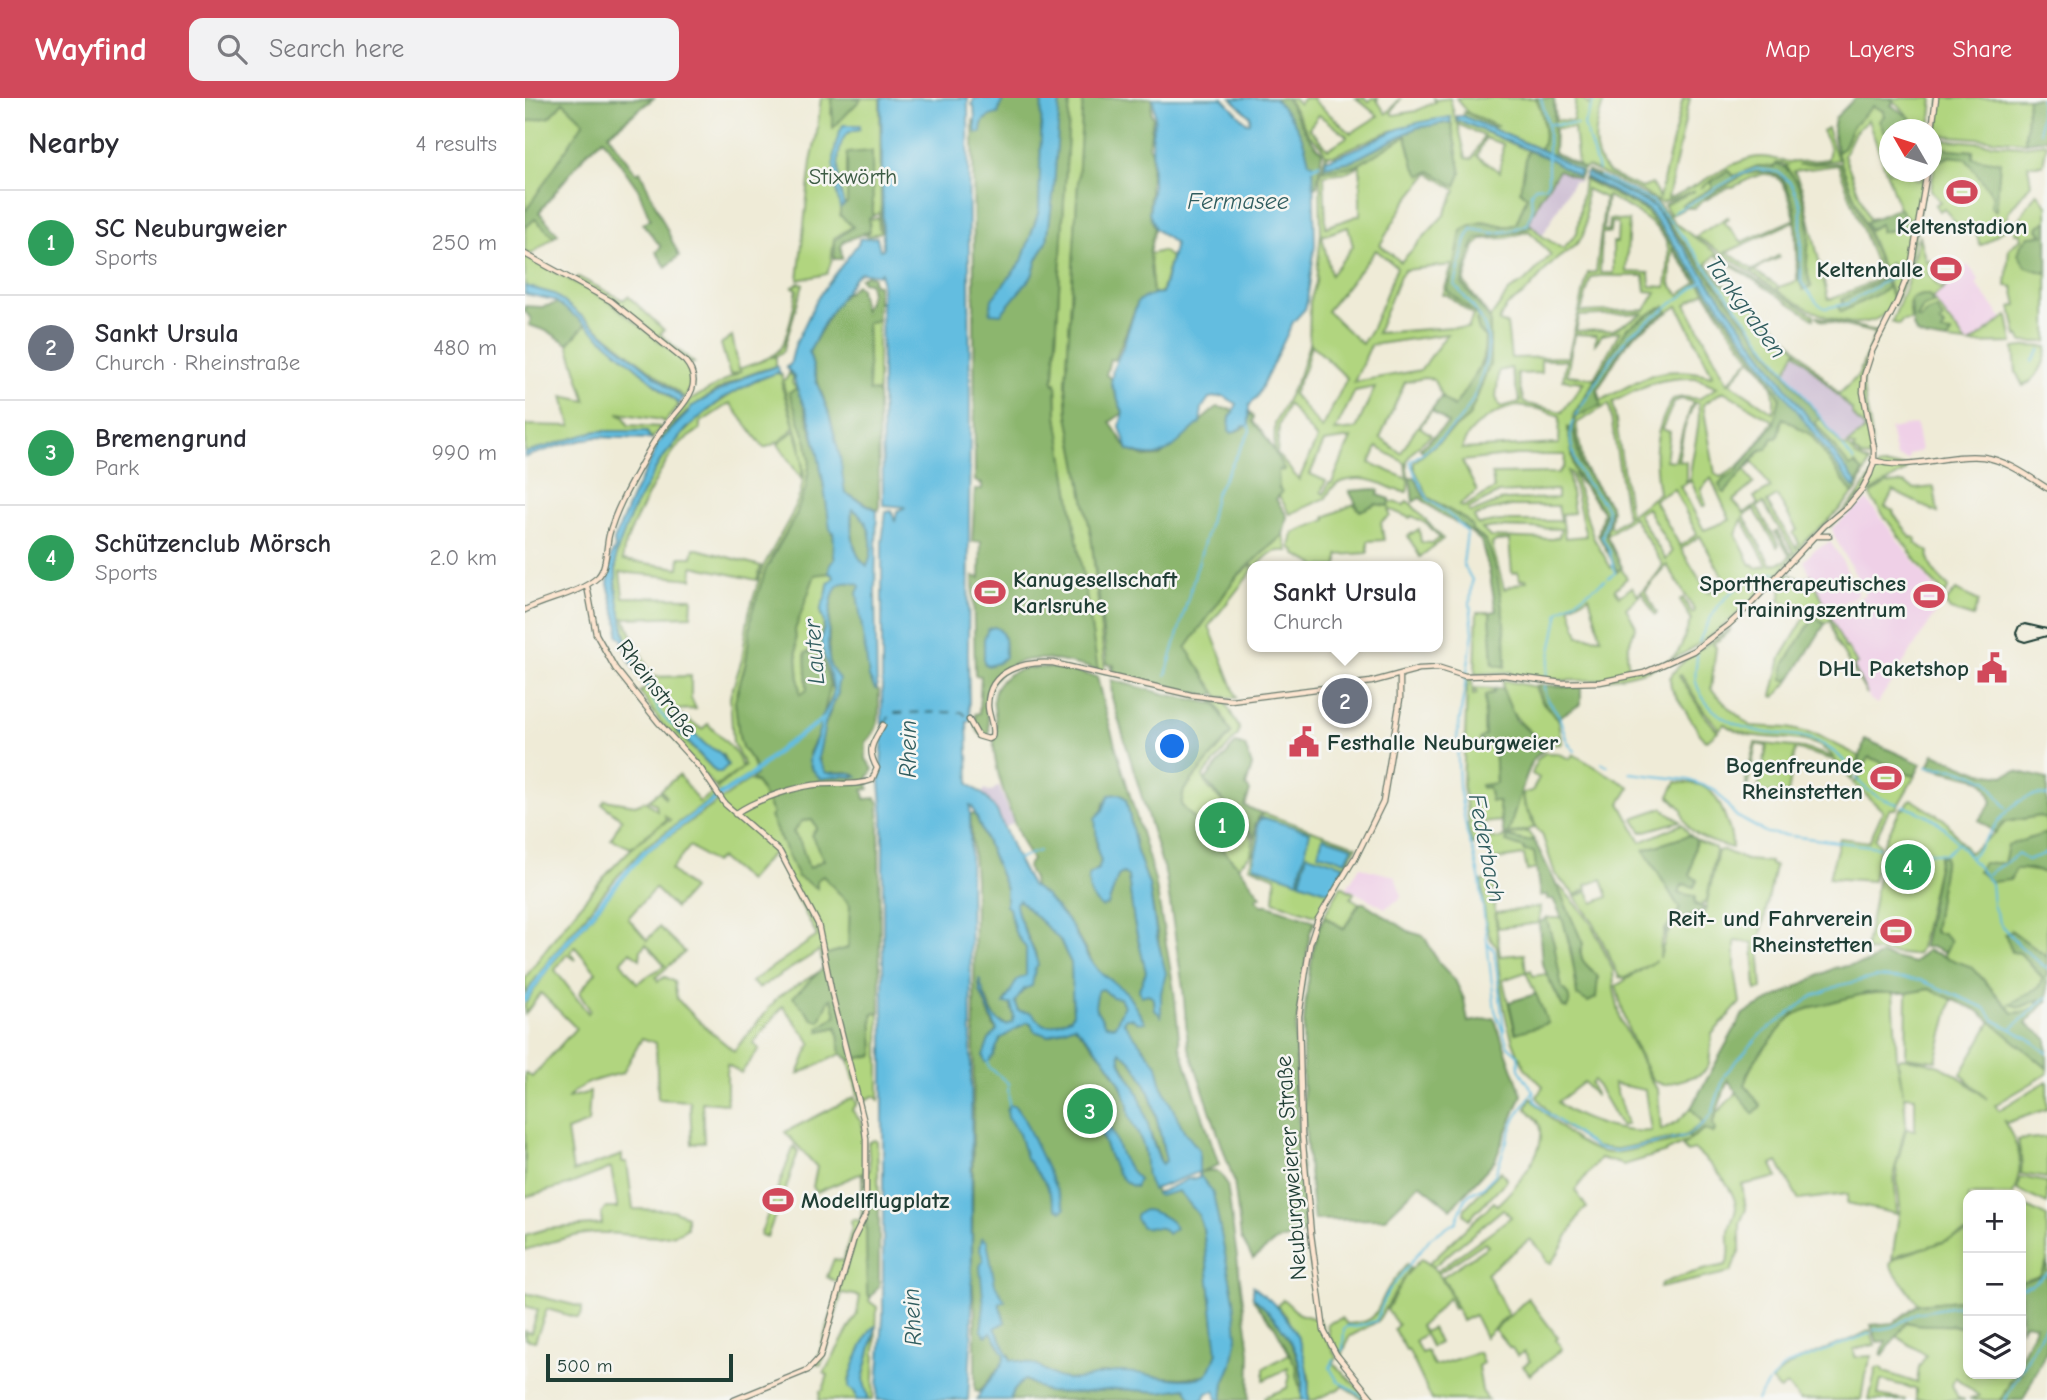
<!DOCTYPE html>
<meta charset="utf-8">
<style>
:root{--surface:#fff;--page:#f2f2f3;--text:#2b2b33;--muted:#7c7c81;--line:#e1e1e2;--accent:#d1495b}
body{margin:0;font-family:"Comic Neue",sans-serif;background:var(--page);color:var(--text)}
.controls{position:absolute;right:21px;bottom:21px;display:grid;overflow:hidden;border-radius:14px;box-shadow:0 4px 10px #0003}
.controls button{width:63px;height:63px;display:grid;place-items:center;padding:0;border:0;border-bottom:2px solid var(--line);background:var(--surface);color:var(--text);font:35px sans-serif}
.compass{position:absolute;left:1354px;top:21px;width:63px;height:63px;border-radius:50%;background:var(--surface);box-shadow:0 4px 10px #0003;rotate:309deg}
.scale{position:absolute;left:21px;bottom:18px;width:187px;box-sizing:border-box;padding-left:7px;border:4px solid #1f3d34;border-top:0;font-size:19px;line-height:24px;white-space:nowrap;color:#1f3d34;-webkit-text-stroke:5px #f6f6f2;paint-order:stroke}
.you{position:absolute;left:648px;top:649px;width:24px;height:24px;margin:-18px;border:5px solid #fff;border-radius:50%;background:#1a73e8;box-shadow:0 0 0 10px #1a73e833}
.badge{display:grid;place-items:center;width:46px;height:46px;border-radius:50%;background:var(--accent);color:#fff;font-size:23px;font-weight:700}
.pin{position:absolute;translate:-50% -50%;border:4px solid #fff;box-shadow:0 2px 7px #0006}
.popup{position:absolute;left:722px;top:463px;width:196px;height:91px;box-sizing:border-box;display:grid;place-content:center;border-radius:14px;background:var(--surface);filter:drop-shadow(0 2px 5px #0005);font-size:23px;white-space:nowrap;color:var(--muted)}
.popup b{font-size:26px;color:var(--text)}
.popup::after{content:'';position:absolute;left:50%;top:100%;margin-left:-14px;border:14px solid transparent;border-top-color:var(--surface)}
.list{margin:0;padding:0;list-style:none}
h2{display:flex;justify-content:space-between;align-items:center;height:91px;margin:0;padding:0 28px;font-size:30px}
h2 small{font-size:23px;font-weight:400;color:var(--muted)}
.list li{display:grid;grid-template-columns:46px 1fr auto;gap:21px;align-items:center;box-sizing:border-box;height:105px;padding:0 28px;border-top:2px solid var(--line)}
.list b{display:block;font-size:26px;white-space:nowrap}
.list p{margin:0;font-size:23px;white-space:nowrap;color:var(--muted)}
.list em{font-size:23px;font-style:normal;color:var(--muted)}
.icon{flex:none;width:38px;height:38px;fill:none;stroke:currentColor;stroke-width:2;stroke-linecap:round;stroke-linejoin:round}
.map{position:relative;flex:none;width:1522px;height:1302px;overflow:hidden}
header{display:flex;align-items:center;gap:42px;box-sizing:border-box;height:98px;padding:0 35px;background:var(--accent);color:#fff}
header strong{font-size:33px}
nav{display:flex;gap:38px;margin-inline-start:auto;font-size:24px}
.search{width:490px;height:63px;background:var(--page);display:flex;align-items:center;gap:18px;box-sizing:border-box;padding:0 24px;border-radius:14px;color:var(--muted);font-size:26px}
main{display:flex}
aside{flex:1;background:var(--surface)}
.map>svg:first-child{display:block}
.built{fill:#efd0e7}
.industrial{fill:#cdbed3}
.green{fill:#b1d57f;stroke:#68895a;stroke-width:2;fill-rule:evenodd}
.forest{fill:#8cb66e;stroke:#567a51;stroke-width:2;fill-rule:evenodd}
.water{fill:#63bde0;stroke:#417d8a;stroke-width:2;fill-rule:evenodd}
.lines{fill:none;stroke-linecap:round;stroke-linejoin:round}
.stream{stroke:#63bde0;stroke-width:2}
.canal{stroke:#63bde0;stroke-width:3.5}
.river{stroke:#63bde0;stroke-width:4.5}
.ferry{stroke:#305d5f;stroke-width:2;stroke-dasharray:9 7;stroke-linecap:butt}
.secondary-casing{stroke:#687a6d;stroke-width:7}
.secondary{stroke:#fce5d0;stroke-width:4.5}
.tram{stroke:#1f3d34;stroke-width:2}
.labels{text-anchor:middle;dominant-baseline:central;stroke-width:5;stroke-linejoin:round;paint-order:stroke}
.park-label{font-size:23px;fill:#3c5b43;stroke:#f6f6f2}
.poi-label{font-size:23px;font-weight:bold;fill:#1f3d34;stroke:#f6f6f2;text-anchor:end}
.street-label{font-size:23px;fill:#1f3d34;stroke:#f6f6f2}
.water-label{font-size:24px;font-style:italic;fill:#305d5f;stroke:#f6f6f2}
</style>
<header>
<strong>Wayfind</strong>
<div class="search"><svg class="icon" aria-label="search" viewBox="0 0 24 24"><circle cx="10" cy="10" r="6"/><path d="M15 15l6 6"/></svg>Search here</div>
<nav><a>Map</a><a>Layers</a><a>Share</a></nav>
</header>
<main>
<aside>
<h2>Nearby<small>4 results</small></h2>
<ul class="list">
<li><span class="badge" style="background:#2e9e5b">1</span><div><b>SC Neuburgweier</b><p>Sports</p></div><em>250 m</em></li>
<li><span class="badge" style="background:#6b7280">2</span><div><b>Sankt Ursula</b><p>Church · Rheinstraße</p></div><em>480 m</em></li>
<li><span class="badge" style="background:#2e9e5b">3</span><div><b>Bremengrund</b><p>Park</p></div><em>990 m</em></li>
<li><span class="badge" style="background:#2e9e5b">4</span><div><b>Schützenclub Mörsch</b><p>Sports</p></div><em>2.0 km</em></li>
</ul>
</aside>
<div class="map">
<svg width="1522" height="1302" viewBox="0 0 1522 1302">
<rect width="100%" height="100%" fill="#f6f6f2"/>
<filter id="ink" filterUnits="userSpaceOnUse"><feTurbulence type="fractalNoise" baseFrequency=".0143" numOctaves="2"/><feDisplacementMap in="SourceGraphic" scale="14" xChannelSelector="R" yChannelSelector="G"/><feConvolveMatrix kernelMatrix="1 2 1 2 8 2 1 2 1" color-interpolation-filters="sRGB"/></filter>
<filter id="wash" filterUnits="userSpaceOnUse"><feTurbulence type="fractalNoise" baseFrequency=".00686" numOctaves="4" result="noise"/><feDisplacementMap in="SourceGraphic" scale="28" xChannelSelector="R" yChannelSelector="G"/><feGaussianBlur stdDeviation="1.57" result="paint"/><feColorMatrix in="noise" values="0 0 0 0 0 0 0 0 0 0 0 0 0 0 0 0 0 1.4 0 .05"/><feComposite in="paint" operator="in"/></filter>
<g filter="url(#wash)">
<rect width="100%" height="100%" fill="#efebd7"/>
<!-- built -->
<path class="built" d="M1443,167l10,13 1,3 -3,3 27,35 -33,25 -4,-1 -34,-46 14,-10 -2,-3z
M1391,326l5,27 -12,3 -1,6 -12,-3 -6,-28z
M1342,402l77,100 -67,104 -7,-5 -17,-33 4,-2 -12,-16 -17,-33 38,-21 -32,-58 -2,-8z
M1305,444l11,16 18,36 -31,17 -24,-50 10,-11z
M835,768l9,4 26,6 6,18 -1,5 -15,9 -38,-20z"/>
<!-- industrial -->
<path class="industrial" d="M1035,72l19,9v3l-5,-1 -32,55 -13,-12 10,-24z
M1275,256l52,56v5l14,15 -19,15 -6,-1 -55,-73 8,-16z
M474,688l14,37 -8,4 -8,-16 -15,-17 3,-5 5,3z"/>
<!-- green -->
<path class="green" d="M0,0h129l-59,47 -19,19 -41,54 19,19 -24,18 -5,-3z
M296,0h11l-1,17 3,-17h46l1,134 -12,4 -8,-2 8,-1v-13l9,-2 1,12v-17l-6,3v-10l-28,12 8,8 -19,12 -3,24 -4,12 -29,6 13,-118 5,-23z
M545,0h13l-17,285 2,32 23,120 14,137 -7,-2 -41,-254 -1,-32 -2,1 -2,-6 2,-3z
M763,0h5l6,6 5,-6h10l-1,2 38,33 27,-17 -22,-18h8l5,4 3,-4h6l-1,2 9,14 15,-16 -10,15 3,2 22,-4 19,-9 -1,-4 2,2 14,-2 6,24h7l66,29 -2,2v43l-11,28 -7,3 -25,-6 -23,10 -6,34 -8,25c9,8 22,15 29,24 25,32 -5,68 -22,94l-13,-10 -21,29 11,8c-10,9 -26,19 -24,33 1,9 3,15 0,24 -11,0 -17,-5 -27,-9 -20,-7 -45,-6 -54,15l-36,16 -11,-18 3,-4c-5,-5 -5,-17 -3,-24l5,1 -10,-16 1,-30 24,-47 10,-32 1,-42 6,-20 5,-49 -1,-58 5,-21 -4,-9 -12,-10zM794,17l28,21v1l-19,12 -19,-21zM925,19l11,57 -32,-3 -15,-5 -8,-30 -50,30 -33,2 4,-13h8l52,-23zM933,26l26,12 -12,23 -6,-1zM960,40l18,6 -3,28 -23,-16zM835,68v49l-34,12 -2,-52 23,-3zM904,75l27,17 -12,25 -43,47 -21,-17 24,-41zM823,129l5,19 -22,29 -9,-39zM851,152l21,17 -25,61 -10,16 -35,-33zM927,167l-9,30h4l26,20 -5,13 -16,-1 -75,6 23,-57 5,-6zM922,236l-26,36 -67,12 17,-37zM786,246l36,34 -25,51 -29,-35 12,-26zM899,280l9,1 9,17 -29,37 -12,20 -21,-15 25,-56zM850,289l-19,42 -21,2 20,-40zM763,306l29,35 -18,41 -22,-26 2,-29zM826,340l-19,45h-3l-5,11 -3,-2 5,-11 -16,-7 14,-32zM852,349l28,16 2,16 -37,-16z
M931,0h80c7,13 12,37 4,51l-77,-33 1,-4 30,15 3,-1 -29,-13z
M1029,0l2,22 17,1 3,-23h5l8,7 3,-7h13c-8,22 -18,54 2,73 9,8 24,12 35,17l10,-4 7,14 24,-100h7l-22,100c30,-10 54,-33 84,-40 14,-3 24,2 38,4 12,1 26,-2 38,-3l2,-12 -8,-16 5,-3 11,32 -40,5 42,-2 45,116 -42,20 41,-8 4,-5 5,14c-2,8 -5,12 -13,17 -30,18 -75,-9 -102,-26l1,-3 -2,2 -24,-16 1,-4 -3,3 -26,-18v-3l-2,2 -27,-18 32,-19 1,2 -5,3 18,20 53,-23c-5,-16 -8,-45 -30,-45 -9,0 -23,9 -32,13h-4l-23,13c8,-12 32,-25 46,-28 54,-12 44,76 47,108l12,5c-7,-17 -3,-31 -2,-48 1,-25 -9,-53 -24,-71l2,-1 -10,-2 -3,4 -16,-1 -24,10 -6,-6 -28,18 12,-7v7l-29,17 3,3 -15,7 -7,-10 31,-14 -34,12 -18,-11 -55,-25 -4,2 -30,-16zM1030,30h19l4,37 -24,-12zM1313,67l43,113 -49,21h-4l-26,-111 -8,-17zM1270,123l2,60 -18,6 -24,-16 9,-7 15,-6 -1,-2 -25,14 -26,-18z
M1365,0h43l-3,31h-9c-11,-11 -20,-22 -31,-31z
M1416,0h87l-3,44 -88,-7z
M1348,8l10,5 6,23v38h26v7l6,1 1,-8h4l-17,96 -15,37 1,-5 -9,-23 8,-4 -3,-11 -7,6 -2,-1 -45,-115 6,-4 9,-21zM1343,22l31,88 11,14 -4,6 -26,3v-7l-14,-2 13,-5 -10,2 -25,-64 11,-23z
M1412,39l3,2 82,7 25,-3 -4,22h-15l3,19 -22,27 -3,11 2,4 -24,18 -4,1 -7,-20 -5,3 -11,-3 -13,-17 -4,3 -5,-6 5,-3 -9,-12 4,-27 15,-7 15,1 28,38 -2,11 5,4 2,-21 -26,-31 1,-7 -37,-3z
M1071,76l58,26 20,21 1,4 1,-1 57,41 81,50v4l-99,-64 -8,9 15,19 44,32 31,34 -11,22 -2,2 -16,-20 -114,-150z
M1059,81l62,32 121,164 13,23 -6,26 -39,49 -10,20 11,-15 37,-40 9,-20 29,17 42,59c-11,13 -24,27 -37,38 -2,2 -11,7 -14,13 -15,22 -37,43 -57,62 -74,70 -135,84 -234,67v-2l-36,2 2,-62h13l3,52 12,2 1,-4 -21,-122 -13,-9 -6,-11 -38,-23 -14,-29v-6l55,-45 21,-53v-45l-28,-35 9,-36 6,-9c19,-4 36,-3 55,-13l10,10 21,13 14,-16zM1061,91l19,9 -9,74 -8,1 -20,84 -57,1 -4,-34 -8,-2c7,-22 15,-18 28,-31 10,-10 19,-23 30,-32 9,-7 19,-12 25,-22 7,-12 2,-35 4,-48zM1082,98c18,9 57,29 61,52 2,12 -1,27 -2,39l-16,-1 -1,-13 -23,-1 3,-51 -20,-2 -1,12 -5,-1zM1086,124l7,1 -1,19h-4v31h-13l2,-40h8zM1004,133l22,24 -27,27 -14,8 -20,28 -26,-36 11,-36 8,-7 24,-1zM1147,151l25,34 -18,12 -9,-11zM1075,178h44l2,15 10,1 -11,18 -64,2 10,-35zM1180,194l21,33 25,33 -23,25 -42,-79zM1153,208l34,68 -1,2c-19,-6 -46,-7 -65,1 -16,7 -30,17 -45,23l-3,-11 24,-39 14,-16zM1136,209l6,4 -33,23 -14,16 -23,40 -24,32 1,-8 53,-86zM1119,215l-31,17 -37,1 3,-15zM1095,233l-26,47 -27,-3 7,-41 22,1 -1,9 7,-9zM1226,260c16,16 27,31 22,54l-43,-29zM1016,262h25l-3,20 21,2 -22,30 -38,-9 -7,-29 24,-1zM986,270l9,34 -20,5 -4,-10 3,-26zM1171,280l21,9 -18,12 -16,-2 -10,2c-20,31 -20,59 -14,94l-29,22 -17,-113c32,-17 46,-25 83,-24zM1198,293l50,30c-15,21 -28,46 -53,56l-5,-3 -12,-69zM1156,301l12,3 -10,27 -8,32 -9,-1 4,-28 -8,-3 12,-27zM1169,305h4c4,24 -7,50 -8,76l-4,2v-19l-8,-1 6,-32zM1084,306l18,113 -15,11 -2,-2 2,-17 -28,-42 -7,-38v-6zM993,308l21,3 21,7 -1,28 -97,5c4,-21 34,-40 56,-43zM1043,330l7,3 6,34 29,53 -4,18 27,-19 30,48 -9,14 -16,16 -6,-8 -13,9 -4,-7 12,-11 -27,-44 5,-20 -30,-42zM990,357h50l-1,12 -6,6 -66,1 2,15 -31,18 -4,-2 18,-14 -15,-30zM1228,364l18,26 -17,9 4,7 -14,9 -11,-12 21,-18 -9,-13zM1043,373l3,2 15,63 -21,2 -3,-24 12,-1zM1049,376l29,38 -5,23 16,29 -3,4 -18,-31zM1186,380l19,42 -26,10 -24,-44 11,-5 12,26 3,-2 -5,-16zM1149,391l23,45 -17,12 -26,-46zM1032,392v8l-54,2 -32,13 -3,-4 31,-16zM1252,398l20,34 -4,3 6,10 -3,5 -29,-46zM1238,405l31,49 -3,2 -14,-23 -2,1 15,24 -5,5 -14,4 -27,-49 10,-7 23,38 2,-2 -22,-38zM986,408h47l3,15h-61l-22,4 -4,-8 14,-6zM1122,410l25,44 -6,8 -28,-46zM1217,421l25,46 -1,1 -10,2 -3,-4 -2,1 -15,-30zM970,429l66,2 -2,8 -7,2 -62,-2 -8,-8zM1175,438l25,45 -17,12 -27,-44zM984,442l3,33 6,-1 2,8 6,-1 1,2 -23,8 -12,-45 4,-3zM1142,467l28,46 -3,2 -9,-15 -3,2 11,19c-4,10 -7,22 -12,31 -9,16 -35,19 -50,16 -5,-16 2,-25 7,-40l-10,-18 16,-15 13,22 2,-2 -12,-22zM1064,498l12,42 -22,-2 -9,-30z
M1512,94l10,13v137h-25l-3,-6h-2l-6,-29 6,-2 -4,-18 -7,-1 3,-38 12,-9 -1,-6h-5l1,-10z
M1394,138l7,26 3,-3 3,6 -3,2 2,3 -3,3 12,15 6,-1 -14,11 34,45 -19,-2 4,-6 -10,-3 3,-7 -27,-7 6,-11 4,-2 -4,-10 -11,3 -3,6 2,16 -9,1 -3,4 -7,-3 15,-38z
M637,153l9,6 -10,36h-8l-4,-39z
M0,157l86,48 72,57 6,9 4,14 -8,15 -131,-104 -29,-8z
M53,179l45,23 5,-4 36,34 -4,4 34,29 -4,1 -54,-46 -60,-38z
M274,185l4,1 -20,68 -9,5h2v9c-43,11 -89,37 -114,74l-3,-2 30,-37 53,-30 -12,4 -9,-31 11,-8 7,33c12,-5 32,-9 41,-20 9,-12 14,-45 17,-60l-4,-2z
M1483,218l5,27 -43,1 33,-25z
M1293,219l61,15c-6,13 -15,27 -16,42 -3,27 15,58 6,84l-8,-1 -8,-8 2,-2 -7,-3 18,-15 -14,-14v-5l-55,-57 1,-3 41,44 19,-18 17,-43 -54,-13z
M353,222v72h-9l-2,-69z
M61,226l93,81 -15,18 -3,-3 -42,-7v2l5,1 4,9 33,2 -9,12 -6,-8h-49l-72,22v-28l46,1 -8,-30 23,5 -18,-57z
M1505,248l17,1c-1,15 -10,33 -24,39l-7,-14 -2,-24z
M251,275l6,2v12l12,39c-6,11 -18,18 -30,22l-34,-45 -30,20v6c-6,5 -12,8 -18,13 -16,13 -55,91 -59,112v6l56,8 1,-11h12l2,-9 67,18 -4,14 -64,-14 -1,13 -72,-7 3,25 69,1 -1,18 -67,2 26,55 -1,4 42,-1v22l5,11 -24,1 30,19 6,-5c11,12 32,28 33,43l2,-3 -2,5 -26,18 -55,-65 -20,-30 9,-6c-5,-10 -12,-19 -16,-28 -11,-32 -19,-65 -17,-99 0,-11 7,-24 11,-35 27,-70 78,-126 149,-151zM153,628l15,7 14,13 16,9 5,11 -12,6 -41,-42 -1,-3z
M264,275l4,4 -1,6 5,6 -7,3 17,51 3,17 -4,27 -10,28 -25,43 -25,104 -11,39 4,35 3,11 12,17 1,7 -36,23 -3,-5 29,-23 -12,-23 -3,-46 12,-38 7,-47 14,-45 29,-53 8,-19 4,-19 -4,-34 -16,-55 -1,-7 4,-2z
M1295,320l22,28 7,1 8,10 12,6 -12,27 -3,-2 5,-6 -45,-60z
M270,332l7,25v25l-24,-36z
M1358,368h23v5l-46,27 -31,29 28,-30h2l-1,-1 19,-29z
M1378,385l12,6 19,-2 4,26 -45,-22 -8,16 9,4 -1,2 18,25 2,-1 4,2 -2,4 14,9c-3,14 10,26 20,35l-4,7 -15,-15 -58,-80 -1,-5 15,-10z
M864,403l15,4 3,-4 4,3 32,35 -23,18 -12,-21 11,-7 2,13 11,1 8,-5 -12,-13 -16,-9 -2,2 -21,-9 1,7 -9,6 3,18 -16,1v12l-30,2v11h-21l-22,-12 1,-2 -6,-5 3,-14 33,-13 -1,-3 29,-13 6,7 16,-7 13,2z
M758,437l5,16c-18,-2 -20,5 -31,15h-5v5l-43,55 28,72 -18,-1 -33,-49 51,-71z
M304,475l4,1 1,4 -6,6 -2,15 -4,6 -2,7 4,11 -3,12 12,59 -10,23 7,-33 -11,-34 -14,3 2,37 -7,5 -5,-65 20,-56z
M1261,475l18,7 7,-5 34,73 2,-1 10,17 -4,2 14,28 -31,-53 -6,-21 -5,4 -10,-8 -32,64h7l-15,17 -3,-1 9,-38 26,-44 -29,-14 3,-1 1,-22z
M1431,492l23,11 -6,16 -23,-7 -5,-7z
M1206,530l-2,4 -16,12 3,3 -5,42 19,20 21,17 37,2 29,7 42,21 -7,25 -18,-21 -39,-11 -7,45 -42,-3v-12l9,-36 48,5 30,9c-17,-23 -58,-17 -84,-22 -9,-2 -17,-7 -25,-11l-4,5 -16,-18 -23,-36 -2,1 25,39 14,16 -12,10 -2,-1 -33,-52 -1,-10c12,-22 41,-34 61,-50zM1231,646l11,2 -9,45 -11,-2z
M947,580l1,17 4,-1 -3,-6 20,1v4l-9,2c1,14 -2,26 0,40l-4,6 13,2 2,41 -15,2 7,1 10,13 3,21 -19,2 4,16 -14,5 -5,-20 2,-1 -6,-38 4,-97 1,-9z
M978,582l32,7 6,14 17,18 3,25 -15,1c-19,-16 -46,-36 -43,-65z
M687,603l13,1 14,26 -1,7 -35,41 5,11 29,30 16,23 -2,14 -13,12 -57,-61 3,-15 47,-56 -14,-31z
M1019,655h12l14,6 3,-5 57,33 -10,16 21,39 41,-18 8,11 -46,15 36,59 -16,22 1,3 -4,8 -1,16c5,-17 4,-27 23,-38 7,-5 15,-4 22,-8l13,-61 5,-1 23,10 24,2v3l5,1 -16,79 3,44 -6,1 -3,-47 -18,-2v29l5,33 -28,31 -3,31 -4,6 -6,4 -35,10 -11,-4 -12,-23 -13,-29 -12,-43 40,-25 -31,17 -6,-1 -25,-54 -19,-26 13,-6 5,12 15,-6 -6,-18 -16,6 1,4 -12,6 -20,-21 -13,-40 -6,-6 -3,-10 -8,-12 -2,-13 9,-2 7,-13 -7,-4 5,-14z
M1344,659l46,19 -19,33h-5l-3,3 -13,27 5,6 -7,36 -44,-3 11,-40 29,4 14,-31 -30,-28 4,-2z
M154,677l20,27 15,-10 2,4 -71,51 -29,31 -68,83 -23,33v-16c28,-40 103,-140 145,-158l-5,-4 1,4 -35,28 -20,-9 11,-20 -20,-15 3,-4 30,5 10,-4 12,9 -1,-6 -8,-4 12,-9 5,7 1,-2 -5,-6z
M224,682l8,3 60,104v-7l6,-5 27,30 -2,43 -27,8 -2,-5 -60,37 -8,-6 66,-46 -29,-56 -8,-21 -6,-8 -26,30 -28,-23 -6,5 -24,-17 -19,24 21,19 -17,19 -20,-20 -27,30 19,22 12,-13 26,25 -29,25 2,4 7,-4 9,5 3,17 27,27 30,25 45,-55 40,-24 10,28 3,-1 4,17 -16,15 17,-4 4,27 -43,20 13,-31 -28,-37 -30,37 6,6 -18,24 -14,-9v40l-25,-2 2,40 -12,2 -2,-43 -32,-2 -2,-56 -14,-5 -19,35c-17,4 -45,10 -55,25l22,-6 -2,31 -21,8 6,41 49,-17v7h5l6,47 39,1 15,6v12c-20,17 -67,3 -92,5 -25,2 -47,10 -70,17v-15l21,-6 56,-5 -1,-10 4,-6h12v-4l-6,-36 -43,17 -43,12v-124l7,4 44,-49 -35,-35 -16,21v-10l25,-38 84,-101 11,-12zM121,846l19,21 -28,18 -16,-21 9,-10 10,7 1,-10zM50,849l21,25 -17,21 11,17 -2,3 -33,-43 12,-16 9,6 -5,-8z
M1151,684c9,1 21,1 29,5 14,7 28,46 27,61 -21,-6 -48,-12 -50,-39l-13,-13z
M994,695h3c-1,15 10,22 12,35l-27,7z
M1386,701l34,21 24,33 26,-20 10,-11 35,-6 7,3v14l-38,12 -5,19 -21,-1 64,10v84l-35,-26 8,22 23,25 -5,10 -27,16 10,3 20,-8c-4,12 -17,13 -28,14l-41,-46 -29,-10 7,-16 -16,-10 11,-74 -5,-1 -20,92 -3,6 -6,1 -43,-4 -2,-4 18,-104 17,-35 3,1z
M1137,710l18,13 -38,11 -9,-14z
M738,715l94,33 -39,70 -44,-15 2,-24 -27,-11c8,-17 5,-36 14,-53z
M287,722l5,8 -5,7 12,25 -15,8 -9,-26 -7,-10 9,-11z
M998,734h5l6,8 -8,1 -18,-4 26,14 3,18 -10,2 -3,-16 -33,5 -4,-23 12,2z
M1171,742l19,8 1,3 -10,53 -4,-1v4l-24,-14 5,-9 11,3 3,-6 -7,-6z
M969,781v26l6,51 24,-2 2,18 5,-2 2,6 13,-2 17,33 -9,-63 -8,-26h17l11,51 3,26 16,-24 -10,-9 -3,-13 3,-5 -28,-62 21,22 15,19 22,47 1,19 7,32 31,62 6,7 3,40 16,-8 14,-14 12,15 -19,13 -67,13 -14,-1 -8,-1 -30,-20 -15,-13 -13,-17 6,-11c-6,-6 -15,-13 -19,-20 -20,-36 -24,-79 -27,-119 -14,-11 -13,-48 -15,-66zM1001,874l22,51 -33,10 -12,-53zM1069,982l27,46 6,-2 -13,-40 31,6 6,41c-27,3 -73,-10 -93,-29l26,-20 12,15 -5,-14z
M816,788l13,7 -3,5 8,5 -15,25 -20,-12z
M1015,809l-1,16 -41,5 -2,-15z
M1404,891l23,10 -16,62 -30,-4 1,-64z
M1368,894l4,68 6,33 -5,-32 3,-3c40,3 57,16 86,41l-26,-25 30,-53 56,47v6l-52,31 4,5 48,-29v28l-41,14 -3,-3c18,28 22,42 10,75h-45v37l-27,11 -40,11 -9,5 8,-51 -4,-41 10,-38 9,1v-33l-11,-1 2,29 -12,47 3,42 -50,-11 1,-9 -49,6 -21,-38 -6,3 6,12 -36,8 4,24 -6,14v26l-9,23 -71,16 1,-4c21,-9 42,-15 65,-19 6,-12 2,-20 3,-32 0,-9 7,-17 7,-26 -1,-19 -27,-45 -41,-57l-8,2 -5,-6 8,-6 -24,12 -42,13 -24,-7 -25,32 12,18 -6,4 -24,43 -6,8 -5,-1 -3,-9 -13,-14 -43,34 21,42 -23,22 -11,-22 -12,6 -15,-37 -5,-7 46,-31 -3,-4 -46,31 -2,-2 74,-54 -8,-8 -70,58 -4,-4 65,-61 3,3c17,-16 51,-54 43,-80 -3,-7 -9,-11 -14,-17l5,-10c21,22 49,54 81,55 11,0 23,-4 33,-6 15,-2 30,-5 43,-11l2,3 15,-10 8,4v-11l3,-8 21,-22 16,21 7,-7 -15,-22c3,-14 11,-25 20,-37 8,-10 18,-26 29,-32 25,-16 70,-22 99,-23z
M354,915v87l-5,-4 -14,6 -11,-42 25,-5 -2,-41z
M329,999l3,7 -5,6 10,13 2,12v79l-24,70 -13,-7 7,-18 9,2 9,-32 -1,-8 2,-2 7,2c4,-15 2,-33 2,-48l-45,19 -4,-5 4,-20 -32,-35z
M1522,1039v41l-26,-4 1,-11 -4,-23z
M349,1042l3,1 2,64 -12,3v-37l3,-1 -2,-27z
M269,1048l4,6 -19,58h-2l-10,27 -7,-2z
M976,1073l6,9 -38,39 -5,-5 1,-6z
M1496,1079l26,5v22l-30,-14z
M1496,1106l26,13v45l-7,14 -19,6z
M341,1118l1,75 3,7 -1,3 8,6 -4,93h-4l-6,-21 8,-34 5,-10 -16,16 -11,28 6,13 2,8h-38l1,-9 3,-1 5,-15 -4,-2 33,-59 3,-18 -18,-3 -21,72 -5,-1 38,-123z
M1443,1135v66l-50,5 -28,-38 1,-4 7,-5z
M896,1161c17,8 29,31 34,49l-2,1 -5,-12 -15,18 -13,11 4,6 8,-4 7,15 -8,4 -6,-13 -10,7 6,12 6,-2 7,15 45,-14 4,11 -5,3 4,25 6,9h-56l-24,-51 -2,1 -12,-21 4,-4 -11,-15 18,-34z
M882,1166l3,4 -32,53 -29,16 -7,19 -13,-20 -2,-12 15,-6 5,6c34,-1 27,-13 42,-37 5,-8 12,-15 18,-23z
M0,1195l57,14v5l-4,6 -31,-9 -12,32 -10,-2v-8l6,2 7,-23 -13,-4z
M1003,1200l30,40 -2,2 6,9 -32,26 -7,-9 7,-5 -6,-9 -7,4 -5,-8h-2l-15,-18z
M758,1201l16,15 21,6 5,17 12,21 -4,5 37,37h-6l-22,-15 -1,3 -26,12h-6v-24l-22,-59 -10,-11z
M1381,1224c20,7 43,-2 62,8v44h46l-13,26h-32l10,-4 -24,-19 -3,8 6,13 7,2h-49v-11l-35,-9 -3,15 28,5h-37l7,-32 5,-1 3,5 33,11 2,-16 7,-12 -30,-19z
M1345,1232l5,15 -21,4 1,8 17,-1 -7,19 -4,25h-61l-13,-15 -7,5 -9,-9c31,-31 63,-30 99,-51z
M764,1256l9,14 4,32h-37v-3l22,-9 3,-13 -2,-1v-6l-24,12v-12z"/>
<!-- forest -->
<path class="forest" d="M0,0h128l-45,36 28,39 4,-2 39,85 -13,11 -10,-15 5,-5 -18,-23 7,-5 -12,-30 -35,-50 -15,12 -49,61 19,22 -4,3 -19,-18 -10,9v-16l59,-90 -21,-20 -13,15 -25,5z
M307,0h30l-29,30z
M478,0h39l-3,113 -17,50 -29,38 39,-23 5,-16 10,-19 7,-53 6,-90h10l-16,279 -2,3 2,4 2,-1 1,33 41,254c-32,-8 -72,-22 -99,4 -7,7 -12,14 -13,24 -2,13 5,25 3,37 -14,4 -13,-12 -14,-21l4,-1 2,-37 -6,-1 -2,-99 7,2 1,-37 -9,1 3,-53h7v-5l-7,-3 -2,-360 4,5 14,-11 7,-2zM469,529c13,4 10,18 11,29l-21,7v-24z
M558,0h69l-1,16 2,3 -4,29 3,5 -3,62 5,16 -5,25 4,40 -15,7 -23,59 -5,-1 -4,16 6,4 -1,4 12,30 -13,9 18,28 17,7 15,-1 57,-49 17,3 -4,8 -1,12 3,3 16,-7 2,-14 4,5 -1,5c15,15 21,30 31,47l-2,2 -3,-2 -1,2 1,18 3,3 -6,7 11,17 -4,19 -46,41 -51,72 30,45 -6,3 -95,-22 -4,-6h3v-3l-7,-1 -16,-129 -23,-120 -2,-32z
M749,0h12l22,38 14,16 -5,34 -4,1v-22l-4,-3c-6,-29 -15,-43 -35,-64z
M1011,0h18v55l30,16 -5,10 -20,-9 -20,30 -10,23 3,3c-19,10 -36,9 -55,13l-6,9 -9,36 28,35v45l-21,53 -44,35 -5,-3 28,-26 -16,-12 9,-14 13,10 30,-46 1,-25 -6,-5 -3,-11 3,-3 -32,-26 8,-26 6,-34c24,-19 35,2 55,-7l11,-28 -7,-5 7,-38 2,-2 21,8 28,16 2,-3 -40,-23c8,-14 3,-38 -4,-51z
M1330,0h35l4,4 -3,3 18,12 12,12 -32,1v4l-5,-2 -5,-11 5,-5 -1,-5 -10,-5 -21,21 -9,21 -6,4 -4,-21 2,-13z
M1503,0h19v41l-22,3z
M926,24l10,52 -5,12 -26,-15 -9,5 -7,-10 -8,-30 -50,30 -33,5 2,-5 27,-5 64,-33z
M1411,50l37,3v7l27,4 -4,49 -5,-5 2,-11 -28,-37 -15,-2 -15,7z
M347,53l1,65 -4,2 1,13 -26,10 -3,6 1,12h-8l1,-19 18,-13 -13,-12v-7l7,-5v-50z
M1251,66c25,6 33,49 33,72 -1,18 -5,32 2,50l-8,4 -4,-10 -4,-73 -12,-29 -17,-7 -21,3 -38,23 -12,11h-9l-4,-3 30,-17v-7l16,-10 6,5 24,-10 16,1z
M1063,73l65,33 167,214 -5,4 35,45 5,-3 8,8 -6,12 -204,-278 -65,-32 -2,4 62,31 209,281 -4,4 -42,-59 -28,-17c-4,7 -2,13 -6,20h-4l-6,11 -7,1 -35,43h-2l-4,-8 5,-6 11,-6 39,-49 6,-26 -13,-23 -121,-164 -62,-32z
M1374,110l11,14 -4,6 -26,4v-8l-11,6 -3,-8z
M1522,123v49l-2,3 -19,-6 -8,-13 3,-9 8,-9 14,-1 -5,-5 1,-4z
M342,177l6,2v7l5,1v35l-11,3 2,68 9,1 1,118 -34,-17c-6,-27 -8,-56 -17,-82 -7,-20 -14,-39 -19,-59l28,-51 19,-16 4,4 4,22 7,-18 -2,-10 -7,-1 -2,-4z
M1359,181l4,8 -4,4 -43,21 -3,-5 5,-4 -1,-4z
M1398,197h6l4,8 -10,4 -6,11 4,1 5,-7 10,-4 7,11 -4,4 6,4 -4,5 10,1 -4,8c-37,-6 -33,-3 -36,-40l1,-3z
M33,205l28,21 -18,20 -19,-12 -20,-7 2,-6 -6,-8v-5l17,1z
M1140,208l2,5 -33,23 -14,16 -23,40 4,15 -25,12 -3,10 8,38 30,42 -5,28 16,32 -5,5 -17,-38 5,-20 -30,-42 -7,-44 4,-1 2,-13 53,-86z
M273,290l20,64 10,62 7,29 -2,11 2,5 -5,6 -1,8 -14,2 -20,55 5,64 7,-4 -2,-37 14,-3 11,34 -9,44 -12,25 2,15 10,10 19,-2 15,2 1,-3 -9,-3 -21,1c-19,-22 4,-57 12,-80 -3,-8 -6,-18 -8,-27 -2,-13 -3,-77 10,-83 4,-1 12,0 17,0l4,3 8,91 6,12 4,1c-1,23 4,35 -13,52v17l7,10 -6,10 2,10 -6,1 2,9 11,-1 3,5 1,209 -8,2 2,41 -25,5 -8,-6 -4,-27 -17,4 -1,-3 17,-12 -4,-17 -3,1 -9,21 -7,-2 -20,-22 30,-29 -2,-12 27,-8 2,-43 -27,-29 -6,4v8l-19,-11 -28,-60 3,-3 -16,-31 -6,-5 5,-3 -2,-11 -12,-17 -3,-11 -4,-35 11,-39 6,-50 14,-43 30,-54 10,-28 4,-27 -3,-17 -18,-51zM287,722l5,8 -6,7 13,25 -15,8 -9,-26 -7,-10 9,-11z
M885,379h5l9,19 42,24 6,6v6c4,2 11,5 13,9 14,18 23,102 20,126l-12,-3 -3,-52 6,-1 -7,-41 -8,-29 -19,-16 -18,-8 -24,-19 -7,4z
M850,391l4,2 -1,4 12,4 -1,7 -13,-2 -16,7 -11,-20z
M327,411c20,10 23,38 15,57 -16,-11 -16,-39 -15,-57z
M1290,518l10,8 -35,56h-8l3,-17z
M532,570l40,9 7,30 51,173 19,110 6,57 39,118 -19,7c16,-2 17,-5 27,12l23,168 -1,48h-27l2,-17 8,-19 2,-64 -21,-106 -12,-14 -3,-12 1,-18 -15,-19 -22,-44 -5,-22 -34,-43 2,-4h6l2,-16c-10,-13 -26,-20 -36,-33 -10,-14 -16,-28 -25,-42 -10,-15 -25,-29 -38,-40l-1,-8 -6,-12 5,-7c-14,-21 -40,-93 -38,-118 0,-5 2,-10 2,-15 1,-18 -9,-30 5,-46 15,-16 37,-13 56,-13zM595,696l6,5 11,53 12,33 12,70v60l-6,-5 -1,-11 -11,-16 3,-11 -12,-50 -6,-46 -5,-3 -5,3 -10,29 -19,-30 9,-6 3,-8c-10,-22 -1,-37 3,-58z
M586,582l58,15 47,9 15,29 -47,57 -3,15 57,61 23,30 -5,2 5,7h7l47,16 -5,12 -15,100 4,105 8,95 -31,8 -23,18 -12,-21 -7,-57 -46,-136 -5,-57 -17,-111 -54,-179z
M1012,587l44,2v17l-24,14 -14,-16z
M977,590l14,33 30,24c-3,7 -11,10 -14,17 -10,24 -16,42 -22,67l-3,6 -3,1 -6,-35h-7l-3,-14 -6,1 -1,-3 15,-2 -2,-40 -14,-2v-2l5,-4c-2,-15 1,-26 0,-40l9,-2v-4z
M1340,641l56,25 -6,12 -46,-19 -7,14 -5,-3z
M711,645l9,3 7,20 -6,20 4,5 -5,15 16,7 -6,12v13l-50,-58z
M1409,656l47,19 22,3 13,-5 31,8v40l-7,-3 -35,6 -10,11 -16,-13 13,-18 -6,-16 -5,-6 -53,-13z
M445,716h5l31,75v16l3,3 6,24 11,16v27l-20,23 -1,6h5l4,12 -1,7 -6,2 -11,-5 -17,-38 1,9 14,36 3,3 -8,10 -6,16 2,5 3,1 5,-6 7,-17 27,-17 21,14 26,-11 30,33 15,24 8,20 3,16 13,26 9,45h4l-1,3 4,3 20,-4 19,23 5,14 14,124 -6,16 -6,8 -24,2 -79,-5 -16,7 -19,-1 -10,-1 -18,-12 -28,-6 -1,-5 -31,37 -4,-1v-80l-3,-32 3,-400z
M1522,735v40l-17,-4h-14l-6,11 -19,2 -13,-11 5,-8h21l4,-18z
M1165,737l6,5 -6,35 7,5 -3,7 -11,-3 -5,9 17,3v9l10,3 -6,5 -18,6 -16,15 -1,-2 16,-23 -36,-59z
M983,739l18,4 8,-1 26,52 23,52c-8,16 7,23 15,33l-2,21 -8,4 -11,-7c-3,-33 -8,-67 -24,-96h-6v-4l-7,1 -6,-44 -10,-1v-3l-18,-6z
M1415,757l5,2 -11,74 1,2h8l8,8 -6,12 -14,-6h-8z
M494,801l41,41 6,13 5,10 2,50 -2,5c-7,2 -15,7 -22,8 -12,3 -18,-14 -30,-15l-4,-10 9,-12 12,-34 -20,-45v-7z
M835,805h4l46,29 14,4 14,26 17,18 9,19 4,23 26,-4 28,77 -27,65 -44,49 -31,-25 -36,35 -70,1c-9,-83 -18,-169 -4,-251 4,-18 5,-36 14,-52l20,12z
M1021,820l8,26 8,44c6,4 10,13 5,20l-4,-1 -21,-43 -3,-41z
M1487,833l35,26v44l-21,22 21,16v29l-70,-58 -48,-21 -22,4h-40l-54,14 -21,8 -35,42 -10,17 -2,11 16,21 -8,8 -25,-34 -15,42 2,9 -2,2 -9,-4 -14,10 -2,-3 16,-12 -13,-16 52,-94 91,-46 33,-5 14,-8 33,8 13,-13 45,17 41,46c11,-1 24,-2 27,-14l-19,8 -11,-3 28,-16 5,-10 -23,-25 -8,-1 -7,-18z
M578,891l9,7 8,2 4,8 -9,21 -10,-2 -11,-19 4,-16z
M1011,896l12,29 -32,10 -7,-31z
M595,954c33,22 37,74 46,109l-4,3 -20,-55 -3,-14 -19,-35z
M349,1107h5v81l-9,12 -3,-6 -1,-76 1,-8z
M1522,1164v87l-24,51h-22l13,-26h7v-16l15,-33 -10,-2 -5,5v-46l19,-6z
M728,1199c28,24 47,51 49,88h-3l-3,-10 1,-7 -22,-41 -21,-26z
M1443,1201v31c-19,-10 -42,-1 -61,-8l-24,33 -2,-1 5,-13 -9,1 -6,-17 22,-2 25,-19z
M498,1281l24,13 30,1 41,-4 42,3 25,-4 8,12h-183l2,-7z"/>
<!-- water -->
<path class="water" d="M356,0h87l2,307 -2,249 1,54 2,11 -4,3 2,62 16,12 12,15 21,50 13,24 15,11 25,29 16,31 12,15 27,21 19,30 -6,1 -8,-5h-5l-3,4 34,43 5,22 22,44 15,19v22l-47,18c-9,-17 -4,-25 -8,-42 -3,-11 -10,-20 -14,-30 -2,-5 -1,-11 -3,-17 -8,-29 -32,-55 -53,-76l-26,11 -14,-5 -3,-8 -4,-1 -27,17 -7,17 -5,6h-3l-2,-6 6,-16 8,-10 -17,-39 -1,-13c6,17 9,41 27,47l6,-2 2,-7 -3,-12h-7l13,-24 9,-5v-27l-11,-16 -6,-24 -3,-2v-17l-34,-83 -2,-1 2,522 -4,73h-91l6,-82v-502l-3,-34 3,-49 2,-7 -3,-2v-182l4,-30 6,-1 3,11 2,-11 9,-4 -23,-2 -2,-234 -2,4 -18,-3 -6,5 -30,44 -16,31 9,34 10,25 12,46 5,36 32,17 -2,81 2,98h-2l-6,-12 -12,-84 3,-7c-5,-4 -20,-6 -24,2 -8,14 -10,61 -6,77 2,5 6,10 9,14l-2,9 1,5 -12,27 -8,39 8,14h25l6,4 -17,-1 -19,3c-19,-19 -12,-22 -4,-42 3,-7 3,-15 5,-20 4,-9 11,-15 11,-25 0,-18 -11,-34 -12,-52 0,-6 4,-10 3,-16 0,-5 -4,-9 -3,-15 2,-9 7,-14 7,-25l6,-6 -1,-3 -4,-2 1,-8 5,-6c-3,-7 0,-18 -2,-27l-3,-3c-5,-37 -10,-72 -20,-108 -4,-15 -16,-32 -16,-45l-8,-9 4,-2 5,-20 22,-46 42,-57v-3l18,-2 3,13 3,-1zM327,411c19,10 24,38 15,57 -16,-11 -17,-39 -15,-57zM494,802l41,40 6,13 5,10 2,50 -2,5c-20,6 -25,15 -39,-5l-13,-2 -4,-9 9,-13 8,-3 3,-17 3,-4c-4,-20 -21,-43 -22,-62zM578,891l9,8 8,1 4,7 -9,21 -10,-1c-10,-21 -12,-11 -7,-35zM595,954c33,21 38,75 46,109l-4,3c-13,-22 -14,-50 -25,-73 -5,-12 -20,-27 -17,-39z
M449,0h29l-5,16c-12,2 -17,6 -17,18l-5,2 -2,-28 -2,-1z
M517,0h18l-6,90 -7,53 -10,19 -5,16 -31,38 -11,-1 2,-14 30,-38 17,-50z
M628,0h70l24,25 3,-1v-6l-19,-18h43c20,21 29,35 35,64l4,2 2,81 -8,56 -2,8 -12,13 -36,75 -8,9v20h-5l-12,7 -3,-3 1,-12 7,-14 -14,-8 -14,2 -7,10 -2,15c-28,23 -35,42 -72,27l-8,-23 3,-15 -12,-29 2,-14 9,-20 16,-48 15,-7 9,-1 13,-49 -20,-15 -6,-16 4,-28 -1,-51 3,-16z
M932,18h6l89,39 28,16 -2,5 -28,-17 -87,-37 -6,-1z
M925,19l1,5 -35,6 -64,33 -27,5 1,-6c31,-8 52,-25 81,-34 13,-5 29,-6 43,-9z
M318,27h17v4c-5,1 -12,2 -15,7 -11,15 -6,53 -1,69l-4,3c-7,-27 -11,-58 3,-83z
M1062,75l66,33 204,278 -3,4 -206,-279 -63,-32z
M0,188l29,8 129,105 -4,5 -100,-85 -25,-19 -29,-6z
M252,268l3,7h-4l-19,7 -34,18 -35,29 -28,34 -28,51 -16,42v34l9,47 9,23 15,28 -3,1 -17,-28 -7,-20 -4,-4 1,-8 -11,-43 3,-28 4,-8 -1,-7 19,-46 22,-43 2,-8 32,-32 2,-5 56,-31z
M72,333h49l5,8 -55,-2 -34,8 -37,12v-4z
M469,529c13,4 10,18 11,30l-7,6 -10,3 -4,-3v-24l4,-10z
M148,628l20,7 14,13 12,6 9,13 -7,7h-5z
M595,696l6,5 11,53 12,33 8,53 9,35 -5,20v23l-6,-6 -1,-11 -6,-5 -7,2 -2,-7 7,-17 -12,-50 -6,-46 -5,-3 -5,3 -10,29 -6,2c-11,-7 -15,-19 -13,-32l9,-6 3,-8 -3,-8 -3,-35 8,-8 6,-15z
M740,720l45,14 -12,49 -45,-16 6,-27 -2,-12 3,-7z
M798,739l30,10 -7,14 -28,-8z
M782,756l37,11 -15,27 -29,-10z
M560,985c6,15 14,25 22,39 14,23 10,37 32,57l-4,8c-22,-7 -27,-39 -36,-57 -8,-13 -16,-26 -22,-40l2,-5z
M484,1007h5l10,14 41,89 -3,3 -6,-3 -10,-24 -20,-26 -7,-24 -11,-16 -1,-8z
M674,1076l14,19 21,107 3,37 -5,27 -8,19 -2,17h-5l-2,-9 -8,2 -3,7h-11l-8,-12 -25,4 -42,-3 -41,4 -30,-1 -23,-13 -12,14 -2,7h-33c5,-17 25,-27 28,-45l-14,-23 -5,4 -5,-5 3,-25 -4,-39 3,-8 -3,-10 2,-12 5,4 8,43 10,17 -6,2 6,19 -10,6 16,32c9,0 24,4 31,8 6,4 12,9 19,10 20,5 38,-6 58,-6 28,-1 59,13 86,4l6,-8 6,-16 -14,-124 -5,-14 -19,-23 -20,5 -3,-2 32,-15 11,-1z
M619,1112c9,0 28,9 32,18l-8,6 -7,-6 -19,-1 -6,-8v-4z
M728,1188c42,31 56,63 56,114h-7c0,-9 1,-20 0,-28 -6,-31 -26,-55 -49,-75z
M351,1228l-13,53 6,21h-12l-2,-8 -6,-4c-1,-13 16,-51 24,-61z"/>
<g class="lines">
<!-- stream -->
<path class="stream" d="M1016,0l7,26v58l-3,4 -10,1 -4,5 1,19 -4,13 -18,7 -17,2 -21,-4 -6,10 -11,46c12,16 28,30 32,50 5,21 -12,66 -26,83 -11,14 -35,33 -50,43l1,6 16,32 25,19 14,14 -4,32 9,16 -2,23 3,30 -16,105 2,48 8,48 7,20 6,27 15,129 13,36 10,9 1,14 14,22 2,10 11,11 50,36 20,3 69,-14 19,-14 8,-10 13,-39 35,-39 53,-39 28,-11 36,-8 43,3 65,28 9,12 34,18 19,15
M1025,26h24
M1050,26h2
M1061,33l-2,-7 11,-26
M1515,34l1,-34
M1062,35l11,37
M1074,78l53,25 20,22
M1148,115l66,-38 17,-6 22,3 13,11 10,22v77l17,22 7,4 22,-4 38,-23
M1149,127l167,219
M1362,182l15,-8
M1507,264l8,-12
M1050,318l38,-60 17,-22 72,-52
M1048,323c-7,14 2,45 11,58 6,10 20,20 23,31 2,8 -3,20 -5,27l7,13 6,23 -7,5
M1318,349l11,14
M1174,544c15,-37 35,-62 77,-69
M1172,557c0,9 -3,19 -1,27 9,32 42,47 72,51 14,1 30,1 43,6 18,7 31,17 42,33
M641,577l42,-146 7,-34 35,-64 -1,-5
M1021,578l13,-64 46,-32
M122,589l13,26 13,13
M1019,589c0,12 10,19 15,29 5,13 5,26 16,35
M1077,665l6,3
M1401,669l31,2 30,11 19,28
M1105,675l58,7 26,9 22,27 31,17 111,14
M1331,680c11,14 25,22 42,26
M1378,708c26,9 37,14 54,36
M1359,749l62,7 12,-11 33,40 2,22 8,20 18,20 28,24
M1446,759c20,-20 40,-69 76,-61
M492,761l22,-8
M1463,776l30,-20 9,6 20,-7
M962,844l7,8 10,81
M1486,931l36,-32
M462,961l2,8 19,16 1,22
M1496,1190l10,-3 16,-12
M1349,1232l19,-3 23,-14 52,-9
M815,1255l3,-4 1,-20 4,-3 8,1 20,-6 11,-28 44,-56 25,-15 9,-23 5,-5 13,-7 12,-12 19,-54 18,-28
M809,1261l-4,9 7,12 31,20
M1496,1273l26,-48
M1245,1283l15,-15 86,-33
M1232,1302l11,-17
M1480,1302l14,-26"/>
<!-- canal -->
<path class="canal" d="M788,69l6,-3"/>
<!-- river -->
<path class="river" d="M0,902l27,-40 92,-108 78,-58 28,-18 34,-30 40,-27"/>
<!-- ferry -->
<path class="ferry" d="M359,626l8,-11 70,-1 6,6"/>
</g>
</g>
<g filter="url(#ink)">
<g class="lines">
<!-- secondary casing -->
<g class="secondary-casing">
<path id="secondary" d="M1406,39l5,-39
M0,156l86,47 74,60c20,24 0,41 -16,60 -8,10 -15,20 -21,31 -14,26 -32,55 -39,83 -3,12 -2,33 -11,42 -19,17 -50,21 -73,33
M1348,362c36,12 73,-7 110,-3 23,3 45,19 64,31
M1290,438h14
M62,488l9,48 19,34 44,55 42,46 24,35 55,48 38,72 14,70 32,128 2,17v75l-12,24 -34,119 -12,13 -74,30
M444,622l9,16 10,3 4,-2c3,-12 -4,-21 -4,-32 0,-36 38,-44 65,-42l138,32 40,5 140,-18 48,-13 21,-1 25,8 38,-1 59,8 38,-1 44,-9 49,-22 35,-26 21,-19 75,-80 24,-20 14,-17 8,-15 4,-12v-14l-11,-56 1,-16 8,-25 25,-49 14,-35 16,-95
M210,716c19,-14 64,-29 88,-30 16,-1 34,2 49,-4l5,-12c-11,-19 -4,-25 6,-43
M829,761l-36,60 -8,25 -11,72 3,117 9,101 13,97 12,23 37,46
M829,763l29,-59 17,-103v-24"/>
</g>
<!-- secondary -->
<use href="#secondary" class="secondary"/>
<!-- tram -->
<path class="tram" d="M1522,531l-22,-5 -6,2 -3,7 3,7 6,2 22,-6"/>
</g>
</g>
<!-- icons -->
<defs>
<g id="stadium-bare" transform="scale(2.415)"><path d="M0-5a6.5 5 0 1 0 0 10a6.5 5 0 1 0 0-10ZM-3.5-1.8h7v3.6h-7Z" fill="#d1495b" stroke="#f6f6f2" stroke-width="2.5" paint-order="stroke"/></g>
<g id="civic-bare" transform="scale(2.415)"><path d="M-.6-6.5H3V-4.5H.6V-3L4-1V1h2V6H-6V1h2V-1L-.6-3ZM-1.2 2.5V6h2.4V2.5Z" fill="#d1495b" stroke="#f6f6f2" stroke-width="2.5" paint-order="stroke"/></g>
</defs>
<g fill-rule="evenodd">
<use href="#stadium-bare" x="1437" y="94"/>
<use href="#stadium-bare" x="1421" y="171"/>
<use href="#stadium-bare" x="465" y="494"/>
<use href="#stadium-bare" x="1404" y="498"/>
<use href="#civic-bare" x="1467" y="570"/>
<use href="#civic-bare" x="779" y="644"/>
<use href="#stadium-bare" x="1361" y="680"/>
<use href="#stadium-bare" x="1371" y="833"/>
<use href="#stadium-bare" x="253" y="1102"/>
</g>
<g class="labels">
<!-- park labels -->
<g class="park-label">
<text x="328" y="78">Stixwörth</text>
</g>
<!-- poi labels -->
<g class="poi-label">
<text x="1437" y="128" text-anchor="middle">Keltenstadion</text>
<text x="1398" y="171">Keltenhalle</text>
<text x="488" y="481" text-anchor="start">Kanugesellschaft<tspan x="488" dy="26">Karlsruhe</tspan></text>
<text x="1381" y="485">Sporttherapeutisches<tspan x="1381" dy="26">Trainingszentrum</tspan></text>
<text x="1444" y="570">DHL Paketshop</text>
<text x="802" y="644" text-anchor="start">Festhalle Neuburgweier</text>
<text x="1338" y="667">Bogenfreunde<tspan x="1338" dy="26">Rheinstetten</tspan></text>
<text x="1348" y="820">Reit- und Fahrverein<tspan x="1348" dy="26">Rheinstetten</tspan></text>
<text x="276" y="1102" text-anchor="start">Modellflugplatz</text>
</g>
<!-- street labels -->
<g class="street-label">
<text transform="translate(132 590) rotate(52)">Rheinstraße</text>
<text transform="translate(766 1070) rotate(-94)">Neuburgweierer Straße</text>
</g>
<!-- water labels -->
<g class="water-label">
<text x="713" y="103">Fermasee</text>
<text transform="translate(1221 209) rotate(54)">Tankgraben</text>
<text transform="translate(289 554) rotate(-94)">Lauter</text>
<text transform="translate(383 651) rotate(-90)">Rhein</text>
<text transform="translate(962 750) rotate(79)">Federbach</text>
<text transform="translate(387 1219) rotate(-93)">Rhein</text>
</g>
</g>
</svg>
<div class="controls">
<button>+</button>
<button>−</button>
<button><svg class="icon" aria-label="layers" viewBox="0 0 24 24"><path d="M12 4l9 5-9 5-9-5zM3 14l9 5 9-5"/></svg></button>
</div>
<svg class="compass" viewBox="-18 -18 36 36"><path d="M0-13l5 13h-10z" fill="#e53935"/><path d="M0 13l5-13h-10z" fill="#7c7c81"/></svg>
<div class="scale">500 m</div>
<div class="you"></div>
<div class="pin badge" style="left:697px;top:727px;background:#2e9e5b">1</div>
<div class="pin badge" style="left:820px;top:603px;background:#6b7280">2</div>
<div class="popup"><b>Sankt Ursula</b>Church</div>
<div class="pin badge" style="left:565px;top:1013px;background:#2e9e5b">3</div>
<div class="pin badge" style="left:1383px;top:769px;background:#2e9e5b">4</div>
</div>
</main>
